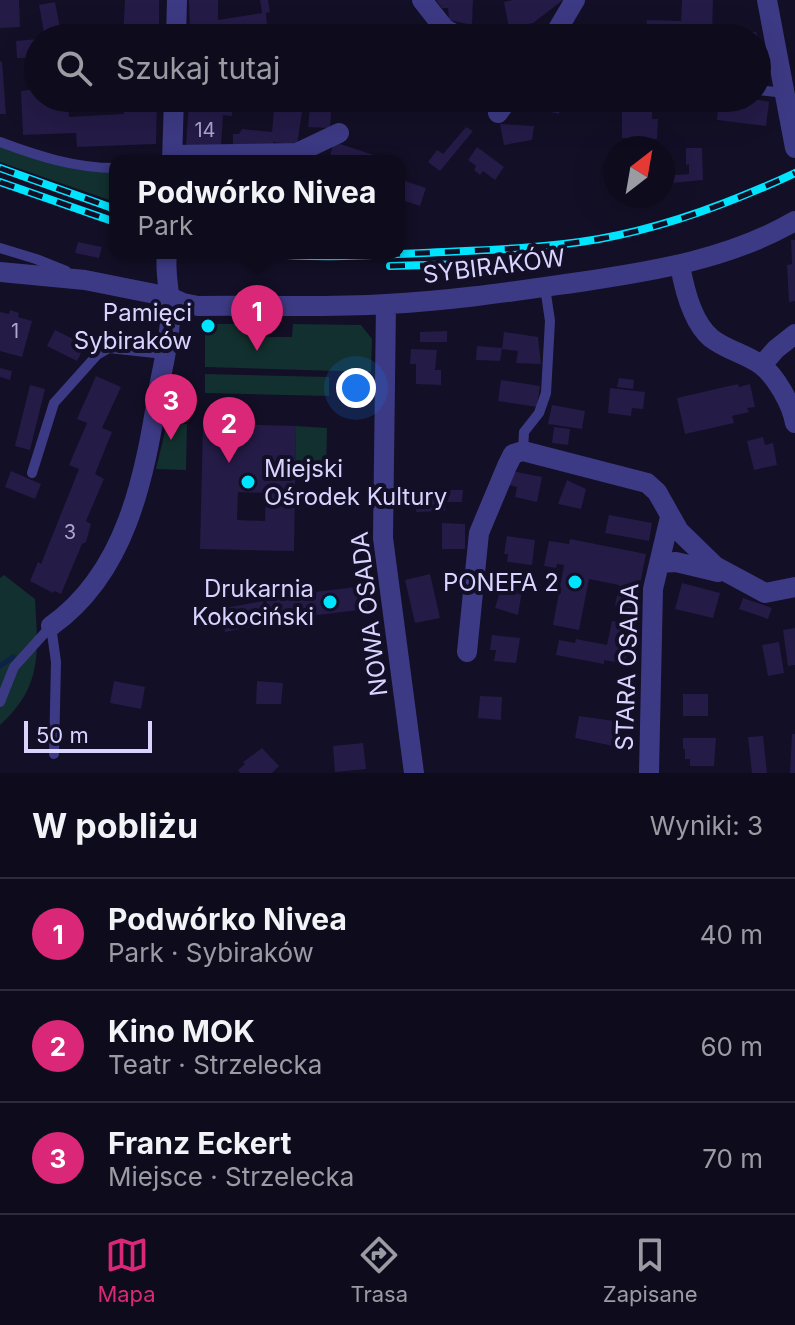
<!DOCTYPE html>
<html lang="pl">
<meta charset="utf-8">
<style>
:root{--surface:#0e0b1c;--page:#1c1929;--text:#f1f3f6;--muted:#9b9ba3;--line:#2e2b3b;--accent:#db2777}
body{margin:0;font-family:Inter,sans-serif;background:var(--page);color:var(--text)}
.compass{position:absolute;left:603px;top:136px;width:72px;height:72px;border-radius:50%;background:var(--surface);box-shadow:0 8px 32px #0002;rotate:31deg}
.scale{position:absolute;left:24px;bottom:20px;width:128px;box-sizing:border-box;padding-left:8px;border:4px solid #d9d4ff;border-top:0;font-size:22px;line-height:28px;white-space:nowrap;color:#d9d4ff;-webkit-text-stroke:6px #130f26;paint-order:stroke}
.you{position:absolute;left:356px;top:388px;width:28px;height:28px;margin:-20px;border:6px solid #fff;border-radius:50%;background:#1a73e8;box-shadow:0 0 0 12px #1a73e833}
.badge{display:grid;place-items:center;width:52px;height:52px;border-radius:50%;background:var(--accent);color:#fff;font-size:26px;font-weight:700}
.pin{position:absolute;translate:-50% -66px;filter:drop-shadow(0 2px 4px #0008)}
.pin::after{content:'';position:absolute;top:42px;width:28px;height:24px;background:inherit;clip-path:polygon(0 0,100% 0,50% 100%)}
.popup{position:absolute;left:109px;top:155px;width:296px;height:104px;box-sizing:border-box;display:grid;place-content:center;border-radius:16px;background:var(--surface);filter:drop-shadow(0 2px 6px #0005);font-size:26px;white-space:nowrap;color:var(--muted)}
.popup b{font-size:30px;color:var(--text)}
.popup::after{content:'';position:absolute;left:50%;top:100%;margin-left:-16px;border:16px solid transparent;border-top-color:var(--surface)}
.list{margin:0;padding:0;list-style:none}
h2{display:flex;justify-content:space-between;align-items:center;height:104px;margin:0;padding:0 32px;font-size:34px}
h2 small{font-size:26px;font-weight:400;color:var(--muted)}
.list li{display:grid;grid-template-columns:52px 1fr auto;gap:24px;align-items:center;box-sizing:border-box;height:112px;padding:0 32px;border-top:2px solid var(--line)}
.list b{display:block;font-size:30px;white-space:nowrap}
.list p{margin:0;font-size:26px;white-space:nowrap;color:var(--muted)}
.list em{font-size:26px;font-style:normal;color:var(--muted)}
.icon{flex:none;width:44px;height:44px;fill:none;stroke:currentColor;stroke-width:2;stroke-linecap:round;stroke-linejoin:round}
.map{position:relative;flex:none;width:795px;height:773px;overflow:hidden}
.search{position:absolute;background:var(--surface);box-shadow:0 8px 32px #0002;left:24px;right:24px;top:24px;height:88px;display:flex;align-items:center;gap:20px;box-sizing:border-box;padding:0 28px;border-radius:44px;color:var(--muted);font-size:30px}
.sheet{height:440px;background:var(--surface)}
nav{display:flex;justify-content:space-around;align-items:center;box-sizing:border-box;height:112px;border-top:2px solid var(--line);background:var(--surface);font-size:22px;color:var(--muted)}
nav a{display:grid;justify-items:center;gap:4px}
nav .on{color:var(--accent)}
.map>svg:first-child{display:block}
.green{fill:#12302f}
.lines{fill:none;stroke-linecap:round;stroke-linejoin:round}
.stream{stroke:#0c2248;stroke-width:5}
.building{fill:#241b47;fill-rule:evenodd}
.service{stroke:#3d3a85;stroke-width:10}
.minor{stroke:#3d3a85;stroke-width:20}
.rail-casing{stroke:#00e5ff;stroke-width:8}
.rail{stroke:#130f26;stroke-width:5;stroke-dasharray:15;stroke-linecap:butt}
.poi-dot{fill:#00e5ff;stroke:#130f26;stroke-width:3}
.labels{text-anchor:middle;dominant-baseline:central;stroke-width:8;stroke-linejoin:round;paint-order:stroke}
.number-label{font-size:20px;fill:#aca6d1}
.street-label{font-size:24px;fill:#d9d4ff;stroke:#130f26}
.poi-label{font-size:24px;fill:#d9d4ff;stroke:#130f26;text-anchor:end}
</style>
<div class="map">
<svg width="795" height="773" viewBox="0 0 795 773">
<rect width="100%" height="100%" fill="#130f26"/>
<!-- green -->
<path class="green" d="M0,142l35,13 80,13v34l-115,-40z
M205,324h49v13h38l1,-13 68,1 11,14 -1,33 -166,-5z
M205,374l124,3v19l-124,-3z
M167,423l20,1 -1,46 -30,-1z
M296,426l31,2 -1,46 -31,-1z
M4,575l31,24c3,53 8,87 -35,126v-147z"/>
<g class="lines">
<!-- stream -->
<path class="stream" d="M0,666l13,-9"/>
</g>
<!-- building -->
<path class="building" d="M0,0h19l1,27 -20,1z
M125,0h34v38h-36z
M189,0h29v20l44,-7 -2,-13h8l2,12 -4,1 1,12 -50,5 -3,8h-24z
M436,0h37l-1,25 -23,-5 -1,-12h-6z
M513,0h50l-30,23 -24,5 -5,-26z
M682,0h31l-1,38 -66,-2 1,-16 34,1z
M55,2l7,36h-17l-6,-33z
M413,25l7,2 4,11h-21l-3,-6z
M395,30l1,8h-40v-2z
M734,30l22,2 2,6h-24z
M269,32v6h-40v-2z
M38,39v19h-21l-1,-17z
M2,61l4,53h-6v-52z
M38,89v9h22v4h8l1,15 55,-3v-16h33l-1,46 -79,3 -1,-14 -53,2 -2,-44z
M193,98h50v5l-10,1 -1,12 -9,-1 -2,31 -35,-1 3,-43 4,1z
M311,98h21l-2,30 -22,-1z
M540,98h23l-4,16 -21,-5z
M622,98h25v9h5v12h6l-1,20 -35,-1z
M719,98h30l20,4 -3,24 -49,-6z
M274,109l28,3 -5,33 -24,-3v6l-40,-3v-11h6l3,-5 30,3z
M500,124l34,2 -2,14 -28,5z
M466,127l7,4 -33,40 -12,-9 9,-12 6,4z
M334,142l49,16 -1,3h-37l-15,-5z
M477,147l27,20 -9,13 -12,-9 -3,4 -6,-5 2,-4 -8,-6z
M686,148h16l1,32 -40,4v-8l26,-2v-10l-3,1z
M399,179l27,9 -6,18 -21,-7z
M791,240h4v61l-6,1 -2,-37 5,-1z
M78,242l24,5 -3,11 -24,-5z
M10,310l9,3 -1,4 14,4 -10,36 -22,-6v-39l9,2z
M55,330l30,15 -8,16 -30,-15z
M447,331v11h-27v-10z
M504,332l34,5 3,27 -25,-1 2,-12 -16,-2z
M477,346l25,2 -2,13 -24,-1z
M411,349l26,1 -2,20h6v15l-25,-1v-20h-6z
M0,368l12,3 -2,9 -10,-3z
M96,376l25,11 -19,41 10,4 -17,42 9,5 -18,42 5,3 -5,18 -4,2 -21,50 -7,-3 -1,2 -23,-12 8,-19 3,2 38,-95 -10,-4 18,-42 -10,-4z
M619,378l15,2 -1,9 -16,-2z
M501,380l39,6 -3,21 -39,-6z
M738,384l1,3 11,-3 5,23 -8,1 2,4 -17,4 2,7 -49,11 -8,-36z
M30,385l15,4 -15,61 -15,-4z
M610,388l35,4 -2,17 -11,-1 -1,8 -23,-3z
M552,405l33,6 -3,18 -34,-5z
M203,423l93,3 -2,125 -94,-2zM238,492l28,1 -1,28 -28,-1z
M554,427l16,2 -2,16 -16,-2z
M763,437l2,8 8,-2 4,22 -23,5 -7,-29z
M11,471l30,13 -6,15 -30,-12z
M512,471l30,6 -5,25 -22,-5 2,-10 -8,-2z
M567,480l19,9 -5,20 -23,-5z
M419,490h44l-1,12h-16l-1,9 -29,1z
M609,515l43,8 -3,18 -44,-8z
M442,523l23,1v25h-23z
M507,536l28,4 -3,25 -25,-3 1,-8h-4z
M570,539l76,15 -11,56 -20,-4 4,-21 -30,-6 -10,51 -26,-5 11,-60 -7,-1 -1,4 -12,-2 5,-25 20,3z
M430,574l10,44 -25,5 -10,-43z
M682,583l38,10 -7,25 -38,-9z
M364,586l3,23 -99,12 -2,-23z
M501,588l21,3 -4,24 -23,-7z
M743,598l29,10 -4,11 -29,-10z
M263,601l4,23 -42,8 -5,-23z
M612,621l20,4 -7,39 -21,-4v4l-48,-9 3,-15 16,3 1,-4 31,6z
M795,628v37l-7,1 -5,-36z
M492,635l28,3 -4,25 -22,-2 2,-11h-6z
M779,642l5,31 -16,3 -6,-31z
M114,681l31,6 -4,22 -31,-6z
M257,681l26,2 -2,21h-25z
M683,694h25v22h-25z
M480,696l22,1 -1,23 -23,-2z
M579,716l43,6 -4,25 -43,-9z
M792,734h3v39h-5z
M763,736l4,37h-15l-4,-36z
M683,738h33l-2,28h-24v-7h-5v-10h-2z
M363,743l3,26 -31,3 -2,-26z
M262,748l17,18 -7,7h-32l-2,-3 7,-6 -2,-2z"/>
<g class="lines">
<!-- service -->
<path class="service" d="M757,90l29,3
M0,142c37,14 75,26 115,26
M0,248l36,11 30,12
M523,451l1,-19 15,-19 7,-20 4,-72 -5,-34
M32,473l22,-70 43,-48 12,-7 55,6
M51,626l5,36 -2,92
M0,702l14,-35 37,-41"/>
<!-- minor -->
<path class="minor" d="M422,0l22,28 17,10
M767,0l28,148
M176,38l1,-38
M548,38l8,-6 19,-32
M498,113l11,-15
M172,155l125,-2 42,-20
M172,161l2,-63
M680,265c4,23 12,57 31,73 15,12 35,16 50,27 15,11 31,40 34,58
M0,272l85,8 85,17 13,6 15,3c62,-1 126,2 188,-2 65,-3 130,-13 194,-22 74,-11 149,-23 215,-61
M386,304l-3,234 31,235
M762,365l14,-16 19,-15
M660,563l16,-1 42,10
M51,626c75,-53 93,-147 107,-233 4,-24 11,-49 12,-73 2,-23 -6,-44 -3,-67
M467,652l12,-119 28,-67 6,-12 10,-3 124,32 10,9 22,39 36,35 50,27 30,-6
M649,773l4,-184 17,-72"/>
<!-- rail casing -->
<g class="rail-casing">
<path id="rail" d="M0,168l115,41
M0,182l115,40
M265,253c52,6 106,2 158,0 59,-3 118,-4 176,-14 68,-12 134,-37 196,-66
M390,266l77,-2"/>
</g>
<!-- rail -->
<use href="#rail" class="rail"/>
</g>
<!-- markers -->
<g class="poi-dot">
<circle cx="208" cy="326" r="8"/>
<circle cx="248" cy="482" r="8"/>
<circle cx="575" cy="582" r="8"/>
<circle cx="330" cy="602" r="8"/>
</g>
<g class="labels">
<!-- number labels -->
<g class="number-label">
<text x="205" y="130">14</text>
<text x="15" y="331">1</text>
<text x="70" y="532">3</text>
</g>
<!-- street labels -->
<g class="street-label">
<text transform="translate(494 266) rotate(-7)">SYBIRAKÓW</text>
<text transform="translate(369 614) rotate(-97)">NOWA OSADA</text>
<text transform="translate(627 667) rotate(-88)">STARA OSADA</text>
</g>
<!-- poi labels -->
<g class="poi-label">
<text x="192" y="312">Pamięci<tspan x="192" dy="28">Sybiraków</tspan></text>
<text x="264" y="468" text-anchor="start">Miejski<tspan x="264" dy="28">Ośrodek Kultury</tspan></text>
<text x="559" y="582">PONEFA 2</text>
<text x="314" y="588">Drukarnia<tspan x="314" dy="28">Kokociński</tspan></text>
</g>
</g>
</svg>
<svg class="compass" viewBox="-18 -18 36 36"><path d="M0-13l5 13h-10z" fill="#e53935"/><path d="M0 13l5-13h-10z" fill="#9b9ba3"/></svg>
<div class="scale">50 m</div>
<div class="you"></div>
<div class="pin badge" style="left:257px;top:351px">1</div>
<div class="popup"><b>Podwórko Nivea</b>Park</div>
<div class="pin badge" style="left:229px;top:463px">2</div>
<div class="pin badge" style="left:171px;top:440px">3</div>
<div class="search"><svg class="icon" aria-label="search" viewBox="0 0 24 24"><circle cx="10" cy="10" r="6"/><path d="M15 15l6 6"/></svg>Szukaj tutaj</div>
</div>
<section class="sheet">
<h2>W pobliżu<small>Wyniki: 3</small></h2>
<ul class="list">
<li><span class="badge">1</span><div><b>Podwórko Nivea</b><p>Park · Sybiraków</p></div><em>40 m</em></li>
<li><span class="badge">2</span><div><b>Kino MOK</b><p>Teatr · Strzelecka</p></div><em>60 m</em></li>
<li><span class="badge">3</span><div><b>Franz Eckert</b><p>Miejsce · Strzelecka</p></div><em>70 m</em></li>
</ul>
</section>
<nav>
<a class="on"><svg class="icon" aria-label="map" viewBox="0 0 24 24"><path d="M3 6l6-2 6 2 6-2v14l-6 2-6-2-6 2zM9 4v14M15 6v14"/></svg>Mapa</a>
<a><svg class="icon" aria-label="directions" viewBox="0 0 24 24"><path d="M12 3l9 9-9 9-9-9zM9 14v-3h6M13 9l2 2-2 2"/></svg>Trasa</a>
<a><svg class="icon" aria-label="saved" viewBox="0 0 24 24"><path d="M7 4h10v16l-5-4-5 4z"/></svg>Zapisane</a>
</nav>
